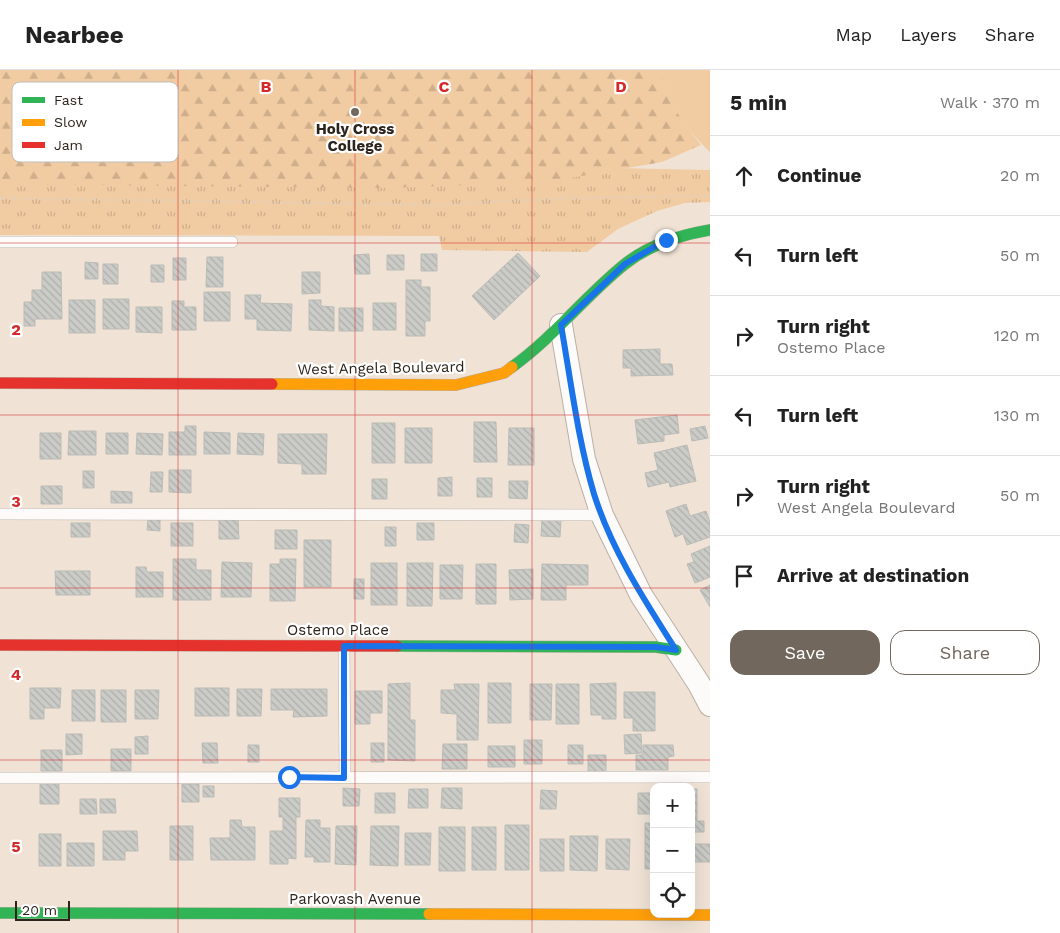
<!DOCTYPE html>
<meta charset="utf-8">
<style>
:root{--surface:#fff;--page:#f6f6f6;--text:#222;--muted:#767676;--line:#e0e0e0;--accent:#71675c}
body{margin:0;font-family:"Work Sans",sans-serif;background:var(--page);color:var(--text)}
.controls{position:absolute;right:15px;bottom:15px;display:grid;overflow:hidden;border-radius:10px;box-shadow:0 5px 20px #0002}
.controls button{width:45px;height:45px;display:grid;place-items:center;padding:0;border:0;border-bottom:1px solid var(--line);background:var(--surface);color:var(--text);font:25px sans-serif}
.scale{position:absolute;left:15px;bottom:12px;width:55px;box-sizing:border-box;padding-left:5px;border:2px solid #2c241b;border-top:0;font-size:14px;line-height:18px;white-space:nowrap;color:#2c241b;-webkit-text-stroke:4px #fff;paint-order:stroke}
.stop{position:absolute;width:15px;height:15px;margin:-11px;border:4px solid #1a73e8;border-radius:50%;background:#fff}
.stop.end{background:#1a73e8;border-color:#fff;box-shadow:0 1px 5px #0008}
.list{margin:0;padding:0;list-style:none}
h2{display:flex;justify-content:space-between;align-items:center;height:65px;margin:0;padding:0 20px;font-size:21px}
h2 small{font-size:16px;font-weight:400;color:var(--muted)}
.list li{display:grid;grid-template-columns:32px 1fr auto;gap:15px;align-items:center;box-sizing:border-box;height:80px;padding:0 20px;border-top:1px solid var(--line)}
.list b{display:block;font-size:19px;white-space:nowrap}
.list p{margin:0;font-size:16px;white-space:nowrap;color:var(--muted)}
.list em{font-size:16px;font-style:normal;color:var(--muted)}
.actions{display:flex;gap:10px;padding:15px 20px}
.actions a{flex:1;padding:11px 0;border:1px solid var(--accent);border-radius:15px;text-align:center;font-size:18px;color:var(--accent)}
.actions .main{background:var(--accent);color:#fff}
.icon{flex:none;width:28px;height:28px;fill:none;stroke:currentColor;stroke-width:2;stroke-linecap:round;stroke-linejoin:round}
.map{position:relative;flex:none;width:710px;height:863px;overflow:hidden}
header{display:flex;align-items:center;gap:30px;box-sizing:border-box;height:70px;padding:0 25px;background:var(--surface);border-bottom:1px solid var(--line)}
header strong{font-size:24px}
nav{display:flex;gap:28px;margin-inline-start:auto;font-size:18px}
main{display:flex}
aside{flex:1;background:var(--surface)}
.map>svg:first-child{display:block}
.grass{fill:url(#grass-tufts)}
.forest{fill:url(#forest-firs)}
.pitch{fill:#f1cba2}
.building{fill:url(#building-back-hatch);stroke:#babbb7}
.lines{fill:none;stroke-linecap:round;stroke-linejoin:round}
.lane-casing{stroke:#bab0a6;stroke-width:12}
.street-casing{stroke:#bab0a6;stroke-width:24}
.fast-casing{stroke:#bab0a6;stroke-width:12}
.slow-casing{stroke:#bab0a6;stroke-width:12}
.jam-casing{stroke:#bab0a6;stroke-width:12}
.path{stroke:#d8d4d0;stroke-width:3;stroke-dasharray:1 4;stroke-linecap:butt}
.lane{stroke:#fdfbf9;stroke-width:11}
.street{stroke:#fdfbf9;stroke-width:22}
.fast{stroke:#30b455;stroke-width:11}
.slow{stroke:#ff9f0a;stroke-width:11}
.jam{stroke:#e5322d;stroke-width:11}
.route{stroke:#1a73e8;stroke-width:6}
.grid{fill:none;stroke:#d62828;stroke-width:1;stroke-opacity:0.55}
.poi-dot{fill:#71675c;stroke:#fff;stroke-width:2}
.labels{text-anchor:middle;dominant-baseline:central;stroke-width:4.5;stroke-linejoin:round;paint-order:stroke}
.poi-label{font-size:15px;font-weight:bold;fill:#2c241b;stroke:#fff}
.street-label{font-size:15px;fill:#2c241b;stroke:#fff}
.key{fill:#fff;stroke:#c0bdbb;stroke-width:1}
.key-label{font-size:14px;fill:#2c241b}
.grid-label{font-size:16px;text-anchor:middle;font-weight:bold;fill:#d62828;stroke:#fff;stroke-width:4.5;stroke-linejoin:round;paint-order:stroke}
</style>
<header>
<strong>Nearbee</strong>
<nav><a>Map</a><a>Layers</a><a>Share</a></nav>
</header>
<main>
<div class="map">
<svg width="710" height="863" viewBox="0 0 710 863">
<defs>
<pattern id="grass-tufts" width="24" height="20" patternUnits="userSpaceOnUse" patternTransform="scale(1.25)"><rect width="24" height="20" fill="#f1cba2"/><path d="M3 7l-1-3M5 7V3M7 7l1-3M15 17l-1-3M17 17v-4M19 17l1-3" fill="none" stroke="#cfae8b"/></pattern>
<pattern id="forest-firs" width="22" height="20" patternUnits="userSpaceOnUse" patternTransform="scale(1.25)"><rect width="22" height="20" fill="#f1cba2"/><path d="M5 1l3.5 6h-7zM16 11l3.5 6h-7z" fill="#cfae8b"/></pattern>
<pattern id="building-back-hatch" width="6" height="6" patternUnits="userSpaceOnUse" patternTransform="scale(1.25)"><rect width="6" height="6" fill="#cbccc8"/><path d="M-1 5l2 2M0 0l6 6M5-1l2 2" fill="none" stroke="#aeafab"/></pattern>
</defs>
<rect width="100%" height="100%" fill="#f0e3d6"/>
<!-- grass -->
<path class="grass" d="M0,85l710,15v32l-25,1 -28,8 -39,18 -31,23 -145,-2 -3,-14 -439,-1z"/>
<!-- forest -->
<path class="forest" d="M0,0h663c-4,23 25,57 38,75l-39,17 -115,20 -161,6 -386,-4z"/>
<!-- pitch -->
<path class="pitch" d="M663,0h47v82c-17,-15 -52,-59 -47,-82z"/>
<!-- building -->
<path class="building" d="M518,183l22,23 -46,44 -22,-24z
M369,184l1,20h-15l-1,-19z
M421,184h16v17h-16z
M387,185h17v15h-17z
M207,187h16v30h-17z
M173,188h13v22h-13z
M85,192l13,1v16h-13z
M103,194h15v20h-15z
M151,195h13v17h-13z
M42,202h19l1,47h-27v7h-11v-24h8v-12h10z
M302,202h18v21l-18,1z
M406,210h15v7h9v34h-5v15h-19z
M204,222h26v29h-26z
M245,225h16l-1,8 32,1 -1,27 -34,-1v-11h-12z
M103,229h26v30h-26z
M69,230h26v33h-26z
M309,230h12v6l13,1v24l-25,-1z
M172,231h12v6h12v23h-24z
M373,233h23v27h-23z
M136,237h26v26l-26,-1z
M339,238h24v23h-24z
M660,279v15h12l1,11 -42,1v-8h-8v-18z
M677,345l2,18 -15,2v6l-26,3 -3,-24z
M474,352h22l1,40h-23z
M372,353h23v40h-23z
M185,356h11v29h-27v-23h16z
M705,356l3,12 -16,3 -2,-12z
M405,358h27v35h-27z
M509,358h25v37h-26z
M69,361h27v24h-28z
M204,362l26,1v21h-26z
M40,363h21v26h-21z
M106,363h22v21h-22z
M137,363l26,1 -1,21 -26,-1z
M238,363l26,1 -1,21 -26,-1z
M278,364h49l-1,40h-24v-10l-24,-1z
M687,375l9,36 -26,6 -1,-5 -21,5 -3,-14 13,-3 -4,-17z
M169,400h22v23l-22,-1z
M83,401h11v17h-11z
M151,402h12l-1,20h-12z
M452,407v19h-14v-18z
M477,408h15v19h-15z
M372,409h15v20h-15z
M509,411h19l-1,18 -18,-1z
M41,416h21v18h-21z
M111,421l21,1v11h-21z
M686,434l4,12 16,-5 4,11v15l-23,8 -4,-11 -8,3 -9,-26z
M238,448l1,21h-20v-20z
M148,449h12v12l-13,-1z
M542,449l19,1 -1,17 -19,-1z
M71,453h19v14h-19z
M171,453h22v23h-22z
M417,453h17v17h-17z
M515,454l14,1 -1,18 -14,-1z
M385,457h11v19h-11z
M275,460h22v19h-22z
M304,470h27v47h-27z
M710,476v31l-15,6 -8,-19 7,-2 -3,-8z
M173,489h23v11h15v30h-38z
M280,489h16l-1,42h-25v-37h10z
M222,492l30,1 -1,34h-30z
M371,493h26v42h-26z
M407,493h26l-1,43h-25z
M476,494h20v40h-20z
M542,494l46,1v20h-22v15h-25z
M440,495h23l-1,34h-22z
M136,497h10l1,5h16v25h-27z
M533,499v30l-23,1 -1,-30z
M55,501h35v24h-34z
M354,509h10v20h-10z
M710,515v22l-10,-17z
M410,613v37h5v41l-27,-1v-76z
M488,613h23v40h-23z
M616,613v36h-14v-4h-11l-1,-31z
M454,614h25l-1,56h-21v-26l-16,-1v-23h14z
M530,614h22l-1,36h-21z
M556,614h23v40h-23z
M30,618h31l-1,20h-16v11h-14z
M195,618h34v28h-34z
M237,619h25l-1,27h-24z
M271,619h56v27l-34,1 1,-7h-23z
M72,620h23v31h-23z
M101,620h25v32h-25z
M135,620h24l-1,29h-23z
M355,621h27v22h-12v11h-15z
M624,622h31v39h-22v-13h-9z
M66,664h16v20l-16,1z
M641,664l1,19 -17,1 -1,-19z
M148,666v18h-13v-17z
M524,670h18v24h-18z
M202,673h15l1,20h-15z
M371,673h13v19h-13z
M443,674h24v25h-25z
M248,675h11v17h-11z
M568,675h15v19h-15z
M643,675h30l1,11 -6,1v13h-32v-15h7z
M488,676h27v21h-27z
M111,679h20v22h-20z
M41,680h21v21h-21z
M588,685h18v17l-18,-1z
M40,714h19v20h-19z
M182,714h17v18h-17z
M203,716h11v11h-11z
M343,718l17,1 -1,17h-16z
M442,718h20v21l-21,-1z
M409,719h19v19h-20z
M691,719h6v32h7v11h-13z
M541,720l16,1 -1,18h-16z
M375,723h20v20h-20z
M638,723h16v21h-16z
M279,728h21v19h-4v42l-8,-1v6h-18v-33h13v-14h-4z
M80,729h16l1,15h-17z
M100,729h15l1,14h-16z
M230,750h11l1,7h13v33h-44l-1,-22h20z
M306,750h14v8h10v34h-16v-5h-9z
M645,753h9v46h-9z
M505,755h24v45h-24z
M170,756h23v34h-23z
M336,756h21l-1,39 -21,-1z
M371,756h28l-1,40 -28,-1z
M439,757h26v44h-26z
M472,757h24v43h-24z
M103,761h34l1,20h-13v9h-22z
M405,763h26l-1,32h-25z
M39,764h22v32h-22z
M570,766h28l-1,35 -27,-1z
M540,769h24v32h-24z
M606,769h24l-1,31 -23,-1z
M67,773h27v23h-27z
M691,774h19v18h-19z"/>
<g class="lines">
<!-- lane casing -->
<g class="lane-casing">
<path id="lane" d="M0,172h232
M0,444l602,1
M344,576l1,132
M0,708l710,-1"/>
</g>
<!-- street casing -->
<g class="street-casing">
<path id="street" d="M561,255l23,134 18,56 39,80 58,89 11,21"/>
</g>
<!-- fast casing -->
<g class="fast-casing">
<path id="fast" d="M512,297c42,-30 73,-71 113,-103 24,-19 55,-29 85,-34
M397,576l259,1 20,3
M0,843l429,1"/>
</g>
<!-- slow casing -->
<g class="slow-casing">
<path id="slow" d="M272,314l184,1 48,-12 8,-6
M429,844l281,1"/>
</g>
<!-- jam casing -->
<g class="jam-casing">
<path id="jam" d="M0,313l272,1
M0,575l397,1"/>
</g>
<!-- path -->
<path class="path" d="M0,128l436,7 131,-7 143,-2"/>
<!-- lane -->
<use href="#lane" class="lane"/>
<!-- street -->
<use href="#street" class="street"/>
<!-- fast -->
<use href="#fast" class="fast"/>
<!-- slow -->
<use href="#slow" class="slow"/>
<!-- jam -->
<use href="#jam" class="jam"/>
</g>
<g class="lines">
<!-- route -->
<path class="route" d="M289,707l55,1v-132l312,1 20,3c-31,-49 -64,-99 -82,-156 -16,-54 -23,-112 -33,-169l64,-61 41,-24"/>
</g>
<!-- grid -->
<path class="grid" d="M178,0v863M355,0v863M532,0v863M0,173h710M0,345h710M0,518h710M0,690h710"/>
<!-- markers -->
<circle class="poi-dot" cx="355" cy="42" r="5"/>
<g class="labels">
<!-- poi labels -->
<g class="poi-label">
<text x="355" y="59">Holy Cross<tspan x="355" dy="17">College</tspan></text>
</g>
<!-- street labels -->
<g class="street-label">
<text transform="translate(381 298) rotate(-1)">West Angela Boulevard</text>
<text x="338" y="560">Ostemo Place</text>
<text x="355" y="829">Parkovash Avenue</text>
</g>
</g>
<!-- legend -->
<rect x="12" y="12" width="166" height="80" rx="8" class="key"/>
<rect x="22" y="27" width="23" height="6" fill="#30b455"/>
<rect x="22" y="49" width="23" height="7" fill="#ff9f0a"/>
<rect x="22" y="72" width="23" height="6" fill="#e5322d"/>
<g class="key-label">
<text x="54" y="35">Fast</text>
<text x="54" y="57">Slow</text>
<text x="54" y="80">Jam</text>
</g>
<g class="grid-label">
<text x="266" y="22">B</text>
<text x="444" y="22">C</text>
<text x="621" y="22">D</text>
<text x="16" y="265">2</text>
<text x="16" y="437">3</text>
<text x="16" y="610">4</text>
<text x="16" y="782">5</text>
</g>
</svg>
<div class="controls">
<button>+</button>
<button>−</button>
<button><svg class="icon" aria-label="locate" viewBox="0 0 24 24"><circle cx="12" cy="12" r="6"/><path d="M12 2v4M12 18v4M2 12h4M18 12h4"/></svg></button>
</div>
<div class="scale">20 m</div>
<div class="stop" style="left:289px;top:707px"></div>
<div class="stop end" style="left:666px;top:170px"></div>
</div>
<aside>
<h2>5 min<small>Walk · 370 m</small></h2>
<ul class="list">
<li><svg class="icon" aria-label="ahead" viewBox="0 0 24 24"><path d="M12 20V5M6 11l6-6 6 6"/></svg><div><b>Continue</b></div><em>20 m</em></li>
<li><svg class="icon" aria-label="left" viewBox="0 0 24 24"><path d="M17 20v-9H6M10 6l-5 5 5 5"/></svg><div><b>Turn left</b></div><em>50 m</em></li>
<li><svg class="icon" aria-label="right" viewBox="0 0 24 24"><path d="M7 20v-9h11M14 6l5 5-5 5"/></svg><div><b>Turn right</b><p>Ostemo Place</p></div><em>120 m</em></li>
<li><svg class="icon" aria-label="left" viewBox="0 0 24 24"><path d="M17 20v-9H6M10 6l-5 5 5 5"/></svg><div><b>Turn left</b></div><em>130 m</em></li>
<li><svg class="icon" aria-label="right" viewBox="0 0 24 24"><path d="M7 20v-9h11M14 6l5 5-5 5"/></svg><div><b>Turn right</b><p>West Angela Boulevard</p></div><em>50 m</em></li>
<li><svg class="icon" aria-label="arrive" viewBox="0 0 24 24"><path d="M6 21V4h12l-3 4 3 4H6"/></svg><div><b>Arrive at destination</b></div></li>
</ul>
<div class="actions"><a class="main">Save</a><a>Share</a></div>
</aside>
</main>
